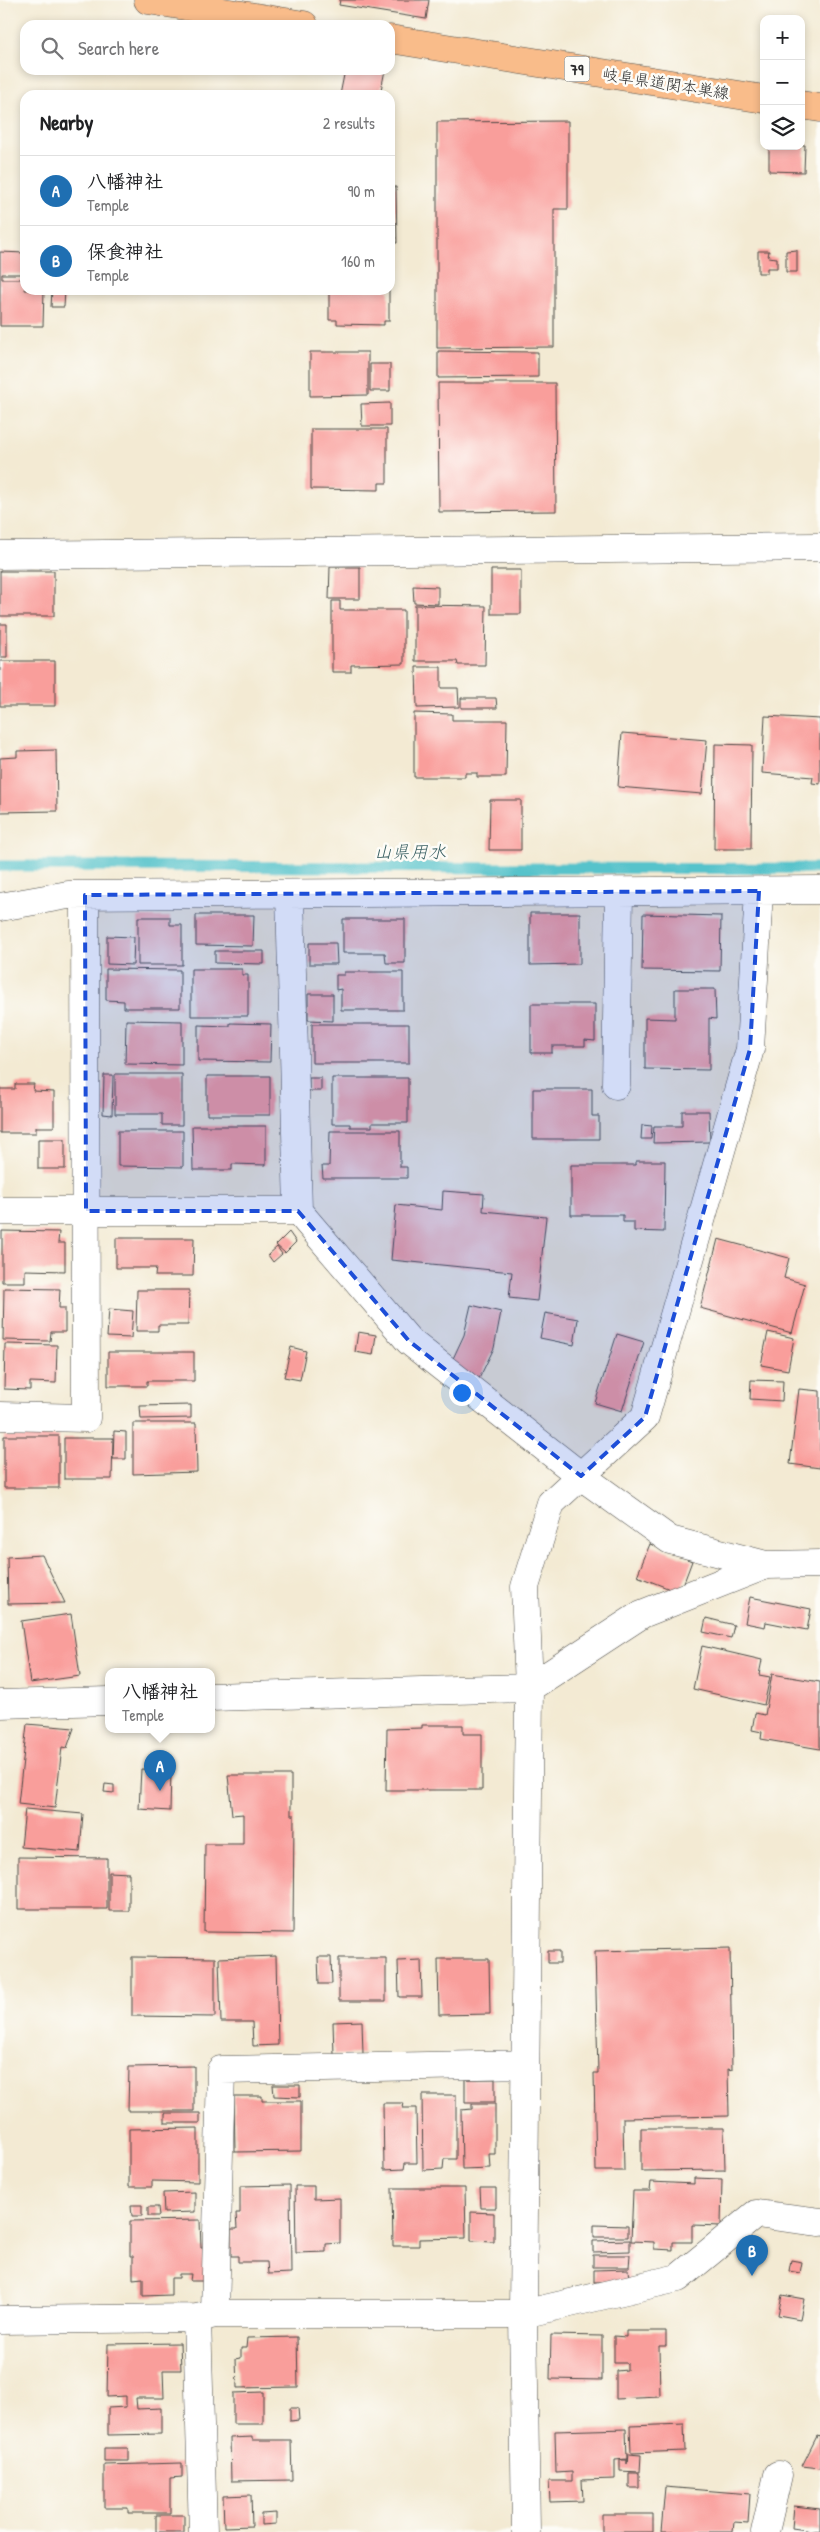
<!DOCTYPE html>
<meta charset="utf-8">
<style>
:root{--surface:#fff;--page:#f2f2f2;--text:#202124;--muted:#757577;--line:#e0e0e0;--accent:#1f6fb2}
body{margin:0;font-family:"Patrick Hand","Klee One",sans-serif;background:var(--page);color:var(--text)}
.controls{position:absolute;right:15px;top:15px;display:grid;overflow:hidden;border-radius:10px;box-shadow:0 2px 8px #0003}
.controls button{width:45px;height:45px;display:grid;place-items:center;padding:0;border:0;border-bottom:1px solid var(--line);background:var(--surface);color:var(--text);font:25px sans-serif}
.you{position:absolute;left:461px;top:1392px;width:18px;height:18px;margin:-12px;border:4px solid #fff;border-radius:50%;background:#1a73e8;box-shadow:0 0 0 8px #1a73e833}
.badge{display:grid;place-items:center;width:32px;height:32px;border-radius:50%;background:var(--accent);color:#fff;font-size:16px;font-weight:700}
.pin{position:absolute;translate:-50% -41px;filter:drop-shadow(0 1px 2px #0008)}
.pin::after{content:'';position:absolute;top:26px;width:18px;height:15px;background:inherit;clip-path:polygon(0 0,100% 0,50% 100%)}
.popup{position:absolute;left:105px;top:1668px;width:110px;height:65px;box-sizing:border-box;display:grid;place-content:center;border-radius:10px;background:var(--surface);filter:drop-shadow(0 1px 4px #0005);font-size:16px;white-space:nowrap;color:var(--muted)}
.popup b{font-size:19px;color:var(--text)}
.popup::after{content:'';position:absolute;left:50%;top:100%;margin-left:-10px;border:10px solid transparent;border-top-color:var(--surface)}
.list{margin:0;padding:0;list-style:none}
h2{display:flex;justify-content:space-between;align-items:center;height:65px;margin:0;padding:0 20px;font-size:21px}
h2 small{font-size:16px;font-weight:400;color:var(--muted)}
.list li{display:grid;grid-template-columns:32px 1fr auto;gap:15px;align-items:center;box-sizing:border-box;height:70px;padding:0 20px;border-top:1px solid var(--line)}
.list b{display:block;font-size:19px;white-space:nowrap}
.list p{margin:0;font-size:16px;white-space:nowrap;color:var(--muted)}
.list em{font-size:16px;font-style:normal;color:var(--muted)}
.icon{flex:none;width:28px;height:28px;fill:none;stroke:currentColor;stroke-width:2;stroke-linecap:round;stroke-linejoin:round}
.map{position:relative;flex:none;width:820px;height:2532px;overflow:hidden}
.search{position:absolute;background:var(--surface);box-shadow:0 2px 8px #0003;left:20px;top:20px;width:375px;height:55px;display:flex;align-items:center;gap:12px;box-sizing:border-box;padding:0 18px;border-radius:15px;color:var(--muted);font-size:19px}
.panel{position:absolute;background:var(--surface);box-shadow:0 2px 8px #0003;left:20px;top:90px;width:375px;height:205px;border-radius:15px}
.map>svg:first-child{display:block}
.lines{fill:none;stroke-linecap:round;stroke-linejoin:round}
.stream{stroke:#56c3cb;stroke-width:11}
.building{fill:#f99e9b}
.minor-casing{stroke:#494844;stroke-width:29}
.major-casing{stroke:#494844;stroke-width:29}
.minor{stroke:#fff;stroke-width:28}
.major{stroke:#f9bc8a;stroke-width:28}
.marked{fill:#1d4ed8;fill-opacity:0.2;stroke:#1d4ed8;stroke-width:4;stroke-dasharray:10 6;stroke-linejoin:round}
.labels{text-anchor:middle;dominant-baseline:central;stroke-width:5;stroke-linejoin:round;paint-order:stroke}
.shield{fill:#fdfcf7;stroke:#6a6a68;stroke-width:1}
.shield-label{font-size:15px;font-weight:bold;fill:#2b2b2b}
.street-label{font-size:16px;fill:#2b2b2b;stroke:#fdfcf7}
.water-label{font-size:18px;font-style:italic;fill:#3a6063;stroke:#fdfcf7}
</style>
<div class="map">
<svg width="820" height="2532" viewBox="0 0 820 2532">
<rect width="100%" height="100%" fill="#fdfcf7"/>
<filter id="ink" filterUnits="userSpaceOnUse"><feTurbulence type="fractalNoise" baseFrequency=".02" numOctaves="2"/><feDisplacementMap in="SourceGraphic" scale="10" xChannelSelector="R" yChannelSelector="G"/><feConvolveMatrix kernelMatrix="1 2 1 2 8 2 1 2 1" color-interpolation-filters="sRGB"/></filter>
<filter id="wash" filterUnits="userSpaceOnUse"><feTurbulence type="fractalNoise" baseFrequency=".0096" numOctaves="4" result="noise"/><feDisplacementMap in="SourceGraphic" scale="20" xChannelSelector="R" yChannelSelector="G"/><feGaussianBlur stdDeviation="1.12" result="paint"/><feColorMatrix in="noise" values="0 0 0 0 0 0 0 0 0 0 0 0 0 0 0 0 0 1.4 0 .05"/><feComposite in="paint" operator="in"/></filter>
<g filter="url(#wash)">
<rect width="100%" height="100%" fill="#f3ead3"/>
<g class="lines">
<!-- stream -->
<path class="stream" d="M0,866c273,-1 547,4 820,2"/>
</g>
<g id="blocks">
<!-- building -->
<path class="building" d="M340,0h89l-3,19 -87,-14z
M345,70h40l-5,25h-40z
M568,121v88h-14v138l-117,1v-226z
M801,145h4l-1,27 -35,-1v-25z
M390,187h6l1,56h-7z
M797,250v22h-11v-21z
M758,251h11l-1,6 9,1v10h-10v5h-9z
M0,252l25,1v21h-23v5h23v11h19l-1,36h-43z
M52,290h13l-1,17h-13z
M329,290h60v31h-5v4l-47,-1v-4h-8z
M438,351l100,1v25l-100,1z
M310,352h58v43l-58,1z
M370,364h20v27h-20z
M438,383h117l1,128 -117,1z
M390,403v23h-28l-1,-22z
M311,429h76v54h-8v7l-68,-1z
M330,567h30v32h-31z
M491,570h30v44h-30z
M0,571h54v45h-54z
M413,586l25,1v17l-24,-1z
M332,601h8v9h64v54l-53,1v7h-19z
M415,605l71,1 -1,59h-27l-1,-4h-42z
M0,624h7v33h-7z
M0,661h55v45h-55z
M416,667h25v21h17l1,19 -42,1z
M461,698h35l1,10h-36z
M414,713l38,1v6h55l-1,57h-29v-4h-12v4h-51z
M765,716l55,3v65l-8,-1 1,-6 -51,-4z
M622,733l85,7 -5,54 -84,-7z
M715,744l37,1 -1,104h-37z
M56,750l1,61 -57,1v-54l17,-1v-6z
M490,800h31v50h-32z
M530,913h50v51l-50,1z
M643,914l78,2 -1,55 -78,-1z
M196,915h58l-1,31 -57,-1z
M138,917h32v8h12v40h-44z
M343,919h62v44h-19l-1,-10h-42z
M107,936l27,1 -1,28 -26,-1z
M309,943h27l1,21h-28z
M215,951h49v13l-49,-1z
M106,969l74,1v38h-56v-7l-18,-1z
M191,969h51v6h6v41h-57z
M344,972h59v38h-62v-21l-5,1v-15h8z
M675,989h40l1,30 -7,-1v52l-64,-1v-51l30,1z
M308,994h25v27l-25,-1z
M531,1004h64v37l-10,-1v6h-33v7h-21z
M126,1020l56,1v44l-57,-1z
M230,1023l41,1 -1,38 -72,-1v-36l32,1z
M312,1024h97v39h-97z
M115,1074h67v51h-20v-11h-47z
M104,1075h9l-1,40 -9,-1z
M207,1076h63v39h-63z
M309,1078h12v13h-12z
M332,1078h76v45h-36v4h-22v-3h-18z
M15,1084h19l-1,7 21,1v35h-18v6h-36v-44h15z
M533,1089h59v27h7v23h-66z
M682,1111h27l1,31 -57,1 1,-17h28z
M642,1125l10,1 -1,13h-10z
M192,1126h74v39l-34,-1v6h-39z
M118,1131h65v36l-65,-1z
M330,1131h70v36h7v11h-84l-1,-12h7z
M38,1139h27v30h-27z
M636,1161h29l-1,71 -30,-1v-9h-11v-7h-52v-50h65z
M443,1191l41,3 -1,17 63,6 -9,84 -28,-3 3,-26 -121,-12 5,-55 46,5z
M2,1231l57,1 -1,11h7v28l-40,-1v12h-23z
M289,1232l7,10 -11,11 -9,-8z
M116,1238h78l-1,38h-38l1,-8h-40z
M718,1239l71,19 -5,20 21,6 -13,49 -92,-25z
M277,1247l5,7 -9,8 -5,-7z
M4,1288l56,1 -1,19h6v24h-14l-1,9 -47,-1z
M137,1290h52l-1,35h-30v6h-22z
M471,1305l30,7 -7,36 -19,39 -25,-22 14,-30z
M109,1309l24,2 -2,27 -24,-1z
M545,1313l33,6 -4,26 -34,-7z
M358,1332l18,3 -3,20 -18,-3z
M768,1332l26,6 -6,32 -27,-5z
M617,1334l27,8 -22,69 -27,-8z
M5,1344l52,1 -1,38 -26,-1v8l-26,-1z
M291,1347l15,4 -6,29 -16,-3z
M108,1352h86v29h-47v5h-39z
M751,1380l32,1 -1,20 -32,-2z
M799,1389l21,2v77l-30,-4z
M191,1405v13l-50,1 -1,-13z
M133,1423h63l1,49 -64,2z
M114,1431l12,1v27h-13z
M4,1436h55v52h-55z
M64,1438h49l-1,41h-48z
M650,1544l42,17 -12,32 -43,-17z
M42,1555l23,48 -57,1 -1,-47z
M750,1597l61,12 -4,21 -41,-8 -1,5 -20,-4z
M71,1614l9,62 -50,7 -9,-62z
M706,1618l28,7 -3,13 -28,-6z
M702,1646l60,14 -3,15 11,2 -6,28 -71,-16z
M772,1674l48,8v67l-59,-10 1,-7 -10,-2 3,-17 10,2z
M27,1724l47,4 -7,20 -5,-1 -7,61 -37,-4z
M422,1725h41v9h19v56h-96l1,-61 35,-1z
M141,1769l30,2 -1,40 -31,-2z
M228,1775h63v40h3l-1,118 -89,-1 1,-88h38v-30l-11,1z
M105,1784l9,1v8l-10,-1z
M25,1809l58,5 -3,38 -59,-5z
M18,1857l89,1v51h-89z
M109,1872l20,1v38h-20z
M730,1948l2,122 -4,-1 1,47 -106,2 1,53h-28l-2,-98h4l-3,-122z
M548,1951h12v12h-12z
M276,1956l2,89 -25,1 -1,-24h-31l-2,-64z
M132,1957l83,1v59l-83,-1z
M318,1957h13l1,27h-13z
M339,1958h47v43h-47z
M438,1959h51l1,55 -51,1z
M421,1960l1,37h-23l-1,-36z
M362,2021l1,33 -29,1 -1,-33z
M194,2066v45h-66l1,-44z
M465,2079h30v23h-30z
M273,2085h27v12l-26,-1z
M422,2095h34v64h-12l-1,10 -20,1z
M234,2096h28v5h39v50l-66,1z
M383,2103h21l-1,5h13l1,55h-12l-1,6 -20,1z
M472,2104h23v50h-6l1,14 -28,1 -1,-59 11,-1z
M165,2113h35v10h-35z
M198,2128v54l-46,-1v6h-23v-58z
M641,2128h83l1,42 -84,1z
M694,2178l28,1 -1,47 -29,-1v17h-19v8l-19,-1v-7l-23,-1 2,-50h17l1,-9 43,2z
M290,2185l1,88 -23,1 -1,-12h-29v-6h-7v-27h6l-1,-16h4v-27z
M295,2186h19v13l26,-1v45l-14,1v8l-30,1z
M392,2188h73l1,50 -47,1v7h-26z
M480,2188h16v20h-15z
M195,2192v20l-31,1 -1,-20z
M131,2205h11v11h-10z
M148,2207h10l1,9h-11z
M471,2212l23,1v29l-23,-1z
M200,2220l1,28h8v33h-19l1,-7h-12v4h-8v17l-28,1v-18l-10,1v-23h-3v-35z
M594,2225l34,1v11h-34z
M630,2240v11l-37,1v-11z
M593,2255h37l-1,12h-36z
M791,2260l11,2 -2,11 -11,-2z
M628,2269l1,12 -35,1v-12z
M782,2295l22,4 -4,20 -22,-4z
M626,2331h40v15h-7l1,51 -44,2v-28l11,-1v-7h-13v-27l12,1z
M551,2335l51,1v44l-52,-1z
M297,2337l1,50 -61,1 -1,-29 5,-1v-10h5l1,-10z
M180,2343l1,27h-18l1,28h-28l1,11 24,-1v26l-53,1v-27l18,-1v-11l-19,1 1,-53z
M263,2392v32h-30v-31z
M290,2408h8l1,12 -9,1z
M684,2424l1,27 -54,2 -1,-27z
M626,2429l1,30 -12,1v19l-33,1 1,21 -33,1 -1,-21h23v-9l-16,1 -1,-42z
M817,2436l3,1v31l-18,-2z
M253,2437v3h38l1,40 -61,1 -1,-43z
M104,2448h24v13h-24z
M628,2454l13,1 -1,17 -20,-1v-11h7v4z
M182,2463v14l-12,1v35h-42v-5h-24v-43z
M629,2473h10v15h-10z
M665,2487l85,7 -2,29 -14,-1 -1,10h-72z
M251,2495l1,31 -28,1 -1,-31z
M794,2506l26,3v23l-28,-4z
M276,2513v11l-15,1v-11z
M602,2514h51v18h-51z
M156,2515h28v17h-28z"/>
</g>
</g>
<g filter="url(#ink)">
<use href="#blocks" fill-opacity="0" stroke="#494844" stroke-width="1"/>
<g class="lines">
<!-- minor casing -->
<g class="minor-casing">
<path id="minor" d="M0,555l820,-8
M290,894l8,317
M0,907l68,-12 752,-5
M616,1085l3,-193
M0,1211h298l111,130 172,135 89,64 96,25
M0,1416l86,2 -1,-523
M211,1697l318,-9 113,-74 124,-49 54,-1
M0,1704l109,-3
M215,2314l6,-244 304,-6
M197,2318l6,214
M0,2320l197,-2 18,-4h308l155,-36 78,-64 64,8
M526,2532l-3,-218 6,-626 -4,-101 26,-84 94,-86 105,-368 9,-158
M765,2532l13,-57"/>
</g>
<!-- major casing -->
<g class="major-casing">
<path id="major" d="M148,0l156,25
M390,39l374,60
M801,105l19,3"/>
</g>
<!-- minor -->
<use href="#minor" class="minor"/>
<!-- major -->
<use href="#major" class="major"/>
</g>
</g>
<!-- marked area -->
<path class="marked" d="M759,891l-9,158 -105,368 -64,59 -172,-135 -111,-130h-212l-1,-316z"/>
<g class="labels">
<!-- shield labels -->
<rect class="shield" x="564.5" y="56.5" width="25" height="25" rx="4"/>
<g class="shield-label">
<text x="577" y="69">79</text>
</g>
<!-- street labels -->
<g class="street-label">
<text transform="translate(666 83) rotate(9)">岐阜県道関本巣線</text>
</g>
<!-- water labels -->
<g class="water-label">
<text x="410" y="851">山県用水</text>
</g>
</g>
</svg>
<div class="controls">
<button>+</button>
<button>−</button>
<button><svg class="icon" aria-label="layers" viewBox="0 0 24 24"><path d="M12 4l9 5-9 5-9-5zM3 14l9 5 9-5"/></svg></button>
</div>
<div class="you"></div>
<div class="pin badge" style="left:160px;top:1791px">A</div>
<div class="popup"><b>八幡神社</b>Temple</div>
<div class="pin badge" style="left:752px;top:2276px">B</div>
<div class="search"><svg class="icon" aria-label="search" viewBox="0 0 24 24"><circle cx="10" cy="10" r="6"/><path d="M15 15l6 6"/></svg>Search here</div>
<section class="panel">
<h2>Nearby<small>2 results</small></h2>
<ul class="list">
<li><span class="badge">A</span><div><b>八幡神社</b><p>Temple</p></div><em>90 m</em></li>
<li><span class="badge">B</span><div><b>保食神社</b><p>Temple</p></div><em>160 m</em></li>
</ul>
</section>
</div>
